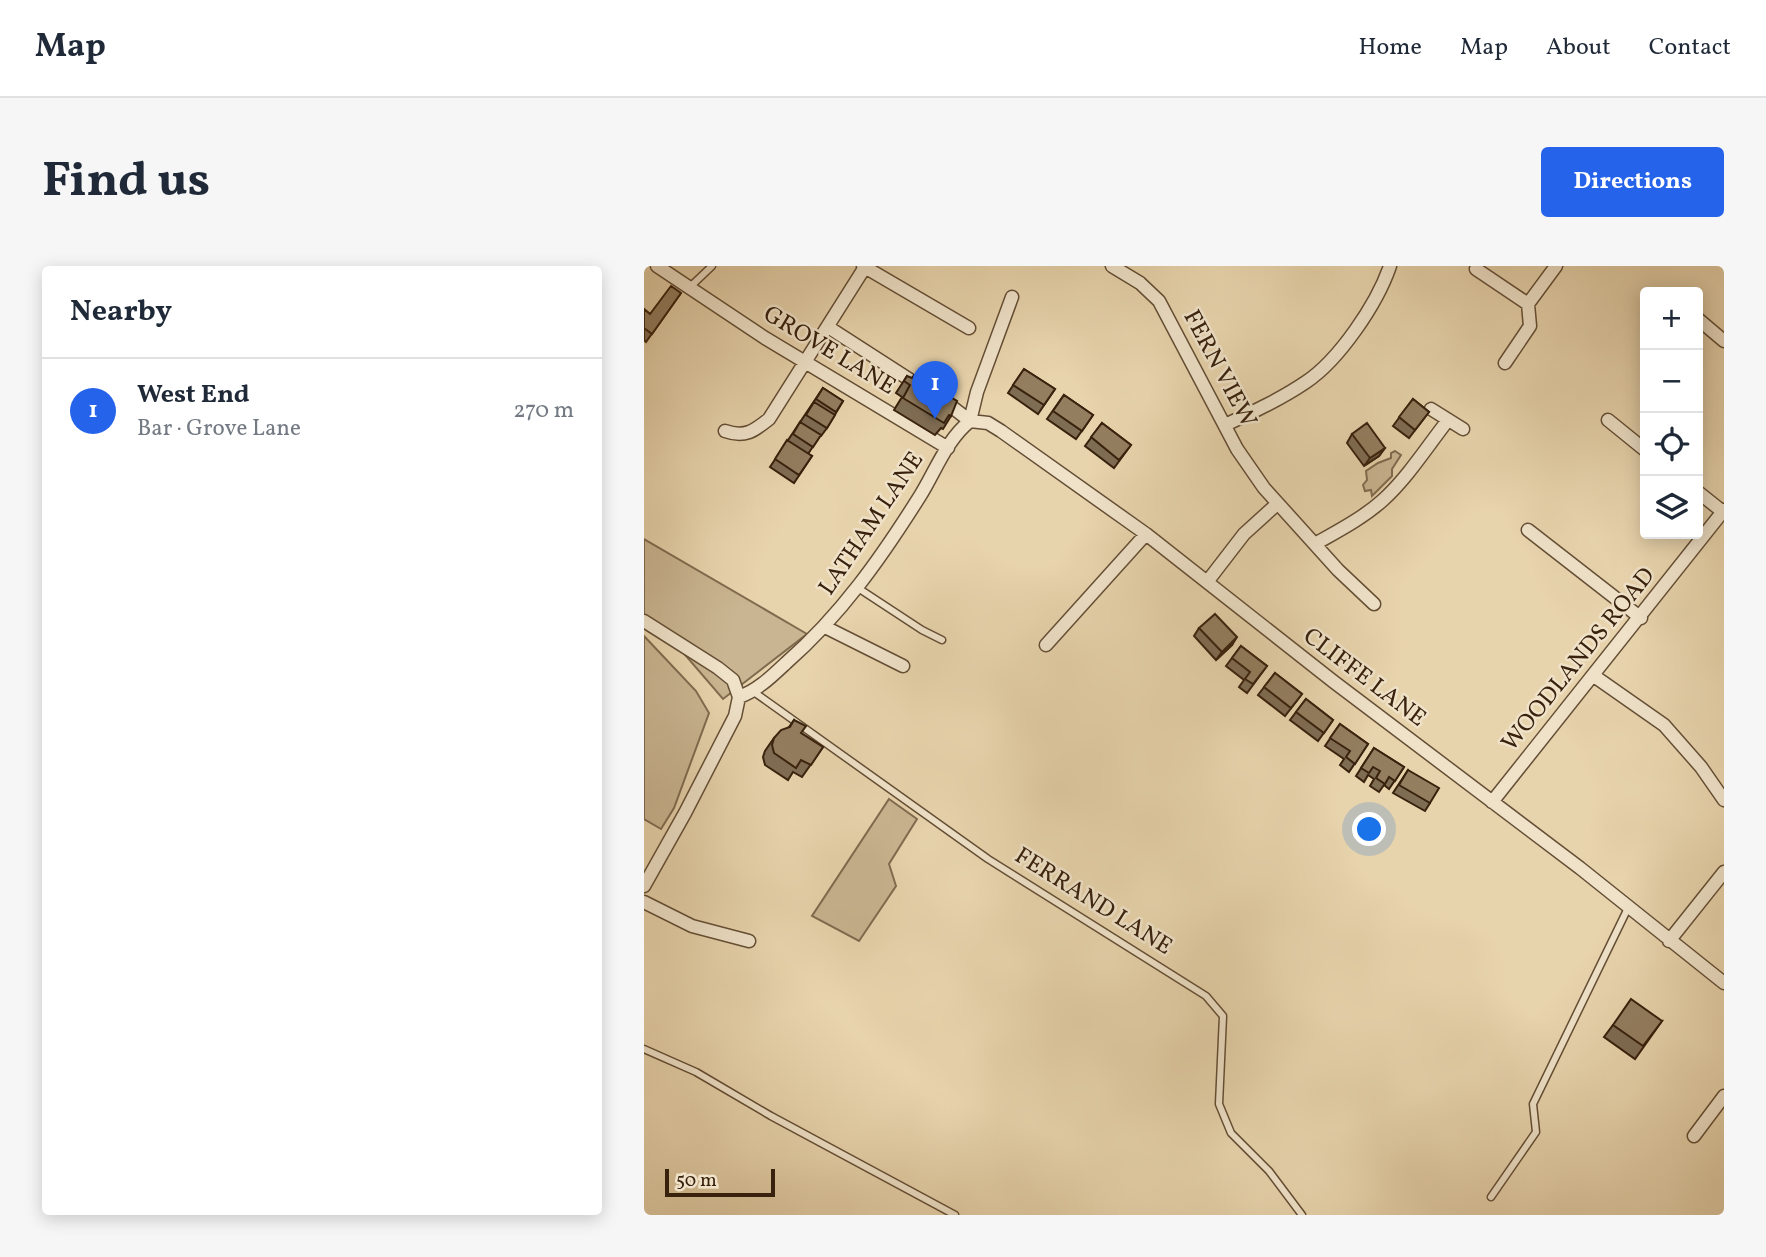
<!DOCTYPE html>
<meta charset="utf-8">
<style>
:root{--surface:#fff;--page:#f6f6f7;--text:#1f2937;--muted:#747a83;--line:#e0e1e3;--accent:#2563eb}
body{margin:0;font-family:Vollkorn,serif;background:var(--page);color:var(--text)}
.controls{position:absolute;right:21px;top:21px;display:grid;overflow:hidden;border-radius:7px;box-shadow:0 4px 18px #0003}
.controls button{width:63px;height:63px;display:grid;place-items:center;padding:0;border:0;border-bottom:2px solid var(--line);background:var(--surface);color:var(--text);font:35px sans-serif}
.scale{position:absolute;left:21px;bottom:18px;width:110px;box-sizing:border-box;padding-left:7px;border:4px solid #38210d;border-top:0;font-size:19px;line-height:24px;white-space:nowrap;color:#38210d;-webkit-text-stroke:5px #efe2c9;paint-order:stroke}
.you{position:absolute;left:726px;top:564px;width:24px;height:24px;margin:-18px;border:5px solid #fff;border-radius:50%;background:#1a73e8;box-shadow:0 0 0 10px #1a73e833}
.badge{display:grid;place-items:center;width:46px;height:46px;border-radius:50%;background:var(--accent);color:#fff;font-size:23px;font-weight:700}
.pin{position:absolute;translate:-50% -58px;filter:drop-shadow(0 2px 4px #0008)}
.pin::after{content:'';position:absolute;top:37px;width:24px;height:21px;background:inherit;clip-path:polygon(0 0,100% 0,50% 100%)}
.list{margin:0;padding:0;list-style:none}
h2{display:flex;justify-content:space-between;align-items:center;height:91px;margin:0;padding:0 28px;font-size:30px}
h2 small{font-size:23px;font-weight:400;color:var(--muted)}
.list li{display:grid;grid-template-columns:46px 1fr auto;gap:21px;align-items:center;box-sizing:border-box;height:105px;padding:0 28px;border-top:2px solid var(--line)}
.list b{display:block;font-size:26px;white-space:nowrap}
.list p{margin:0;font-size:23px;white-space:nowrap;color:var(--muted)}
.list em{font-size:23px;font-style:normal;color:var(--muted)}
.icon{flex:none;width:38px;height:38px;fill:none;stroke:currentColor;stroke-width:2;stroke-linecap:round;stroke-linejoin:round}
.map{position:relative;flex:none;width:1080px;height:949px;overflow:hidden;border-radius:7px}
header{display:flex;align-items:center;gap:42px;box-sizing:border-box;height:98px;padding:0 35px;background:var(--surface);border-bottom:2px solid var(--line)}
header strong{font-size:33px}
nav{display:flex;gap:38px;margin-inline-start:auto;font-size:24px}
.intro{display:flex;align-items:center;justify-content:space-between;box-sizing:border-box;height:168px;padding:0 42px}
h1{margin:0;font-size:49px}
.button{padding:18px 32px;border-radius:7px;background:var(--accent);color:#fff;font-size:24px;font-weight:700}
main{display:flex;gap:42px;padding:0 42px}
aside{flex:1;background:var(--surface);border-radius:7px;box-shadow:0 4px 18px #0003}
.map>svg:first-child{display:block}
.green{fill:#c9b591;stroke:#806b4f;stroke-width:2}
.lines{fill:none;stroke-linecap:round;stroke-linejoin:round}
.service-casing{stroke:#644e35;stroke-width:9}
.minor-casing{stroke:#644e35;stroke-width:15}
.service{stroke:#efe2c9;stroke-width:6}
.minor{stroke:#efe2c9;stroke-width:12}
.wall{fill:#7e6c53;stroke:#38210d;stroke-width:2}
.shaded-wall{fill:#675843;stroke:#38210d;stroke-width:2}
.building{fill:#937e60;stroke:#38210d;stroke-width:2}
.labels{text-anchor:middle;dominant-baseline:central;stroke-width:5;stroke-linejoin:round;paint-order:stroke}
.street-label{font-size:24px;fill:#38210d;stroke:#efe2c9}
</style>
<header>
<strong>Map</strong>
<nav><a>Home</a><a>Map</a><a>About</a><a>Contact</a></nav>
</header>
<div class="intro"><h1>Find us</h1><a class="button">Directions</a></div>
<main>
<aside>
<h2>Nearby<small></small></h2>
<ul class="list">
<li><span class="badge">1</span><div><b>West End</b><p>Bar · Grove Lane</p></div><em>270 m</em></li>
</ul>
</aside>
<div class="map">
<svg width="1080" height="949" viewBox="0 0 1080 949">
<rect width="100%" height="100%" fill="#e7d3ac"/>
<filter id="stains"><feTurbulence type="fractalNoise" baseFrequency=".00286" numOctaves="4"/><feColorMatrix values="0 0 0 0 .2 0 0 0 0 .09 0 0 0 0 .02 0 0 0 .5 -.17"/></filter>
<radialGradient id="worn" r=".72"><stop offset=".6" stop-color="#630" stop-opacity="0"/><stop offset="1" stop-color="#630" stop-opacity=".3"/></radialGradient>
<!-- green -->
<path class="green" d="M751,185l6,4 -9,14v7l-20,20 -1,-6 -6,1 -2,-6 4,-5 -1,-9 12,-8 13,-5v-5z
M0,273l163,95 -84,65 -61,-71 -18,-13z
M0,370l52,55 13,22 -35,95 -13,21 -17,-10z
M245,533l28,20 -28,45 7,22 -37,55 -47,-25z"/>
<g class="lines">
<!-- service casing -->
<g class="service-casing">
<path id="service" d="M46,21l22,-21
M214,322l64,42 20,10
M110,426l234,167 218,137 17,20 -4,88 12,29 38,38 33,44
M0,783l52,23 75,44 184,99
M847,931l45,-65 -3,-28 95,-196"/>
</g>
<!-- minor casing -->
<g class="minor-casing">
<path id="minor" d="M13,0l108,72 183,110
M219,0l106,62
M468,0l28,17 19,18 78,148 27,39 74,82 36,34
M832,3l52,35
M1054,53l26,22
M184,61l90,58
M861,97l25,-37 -2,-22 28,-38
M299,134l27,21
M787,143l32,20
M964,154l37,30
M326,155l18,2 13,8 145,103 188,148 246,186 144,115
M326,155l7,-29 35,-95
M581,159c28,-13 56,-26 81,-43 33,-22 71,-78 84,-116
M81,165c20,7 29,0 44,-12l96,-152
M1054,226l25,20
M884,264l113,88
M671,278c23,-13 48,-26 68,-44 25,-23 44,-53 65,-80
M563,316l37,-48 33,-30
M0,355l74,47 15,12 6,17 -4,19 -50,97 -41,73
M181,361l78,39
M402,379l100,-111
M950,410l70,49 37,42 23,33
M95,431c19,-7 32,-20 47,-34 55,-48 95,-105 134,-167 15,-24 27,-57 50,-75
M848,536l232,-292
M0,636l48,24 57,15
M1025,675l55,-69
M1050,870l30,-40"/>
</g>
<!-- service -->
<use href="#service" class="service"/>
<!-- minor -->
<use href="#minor" class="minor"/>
</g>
<!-- wall -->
<path class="wall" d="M37,27l-35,49 -2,-2v-31l6,5z
M380,103l31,20 -17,25 -30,-21z
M263,110l44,40 -8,13 -2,-1 -6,7 -41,-25 8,-13 -6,-4z
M179,122l20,13 -16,27 -6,8h-1l-12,18 4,2 -18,27 -24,-16z
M420,129l29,20 -17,24 -29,-20z
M769,133l16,13 -20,26 -16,-12z
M458,157l29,22 -17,23 -29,-22z
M708,168l33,14 -6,8 -15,10 -17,-23z
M555,362l33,17 -16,15 -22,-24z
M597,380l26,20 -20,27 -8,-6 5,-7 -18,-14z
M631,407l27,21 -17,22 -27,-21z
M662,433l27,21 -15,21 -28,-21z
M150,454l7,13 22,14 -21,30 -9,-5 -5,8 -23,-15 -2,-8 2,-6 9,-13 15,-11z
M696,458l28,20 -19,28 -9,-7 4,-6 -19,-13z
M730,482l30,19 -15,22 -5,-4 -5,7 -9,-6 4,-7 -6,-4 -4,7 -8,-6z
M764,504l22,33 -5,8 -32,-18z
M1018,755l-27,38 -31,-22 9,-12z"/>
<!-- shaded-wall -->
<path class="shaded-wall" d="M741,182l-6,8 -15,10 6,-8z
M593,371l-5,8 -16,15 6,-8z"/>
<!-- building -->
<path class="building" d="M27,20l10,7 -29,41 -8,-6v-19l6,5z
M380,103l31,20 -11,16 -31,-20z
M270,109l43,26 -6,15 -2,-1 -5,8 -41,-25 7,-13 -6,-4 3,-5 5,2z
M179,122l20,13 -7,11 -20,-13z
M420,129l29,20 -11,16 -29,-20z
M769,133l16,13 -14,18 -16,-13z
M170,136l21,13 -8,13 -21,-13z
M156,156l21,13 -8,12 -20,-13z
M458,157l29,22 -12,15 -28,-23z
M723,157l18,25 -15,10 -18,-24z
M143,174l25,16 -13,19 -24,-16z
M571,348l22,23 -15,15 -23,-24z
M597,380l26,20 -14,18 -8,-5 5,-7 -18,-14z
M631,407l27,21 -11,14 -27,-21z
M662,433l27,21 -9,13 -28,-21z
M150,454l12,6 -5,7 22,14 -12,18 -10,-5 -5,8 -22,-15 -2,-8 2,-7 7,-8 9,-3z
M696,458l28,20 -13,20 -9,-7 4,-6 -20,-13z
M730,482l30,19 -9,14 -6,-4 -4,7 -9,-6 4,-7 -7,-4 -4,6 -8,-5z
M764,504l31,18 -9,15 -31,-18z
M987,733l31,22 -19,25 -30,-21z"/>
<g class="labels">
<!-- street labels -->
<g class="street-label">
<text transform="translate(185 85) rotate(31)">GROVE LANE</text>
<text transform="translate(575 103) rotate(62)">FERN VIEW</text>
<text transform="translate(228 258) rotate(-56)">LATHAM LANE</text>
<text transform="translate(935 394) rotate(-51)">WOODLANDS ROAD</text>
<text transform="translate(720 412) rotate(37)">CLIFFE LANE</text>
<text transform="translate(449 636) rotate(32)">FERRAND LANE</text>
</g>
</g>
<rect width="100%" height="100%" filter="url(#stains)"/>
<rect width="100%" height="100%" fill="url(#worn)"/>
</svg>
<div class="controls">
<button>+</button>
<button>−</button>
<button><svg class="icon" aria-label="locate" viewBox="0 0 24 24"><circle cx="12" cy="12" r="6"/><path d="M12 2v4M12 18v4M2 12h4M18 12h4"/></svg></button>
<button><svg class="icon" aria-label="layers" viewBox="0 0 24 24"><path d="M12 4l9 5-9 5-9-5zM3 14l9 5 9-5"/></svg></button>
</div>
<div class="scale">50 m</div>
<div class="you"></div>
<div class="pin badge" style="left:291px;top:153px">1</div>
</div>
</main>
